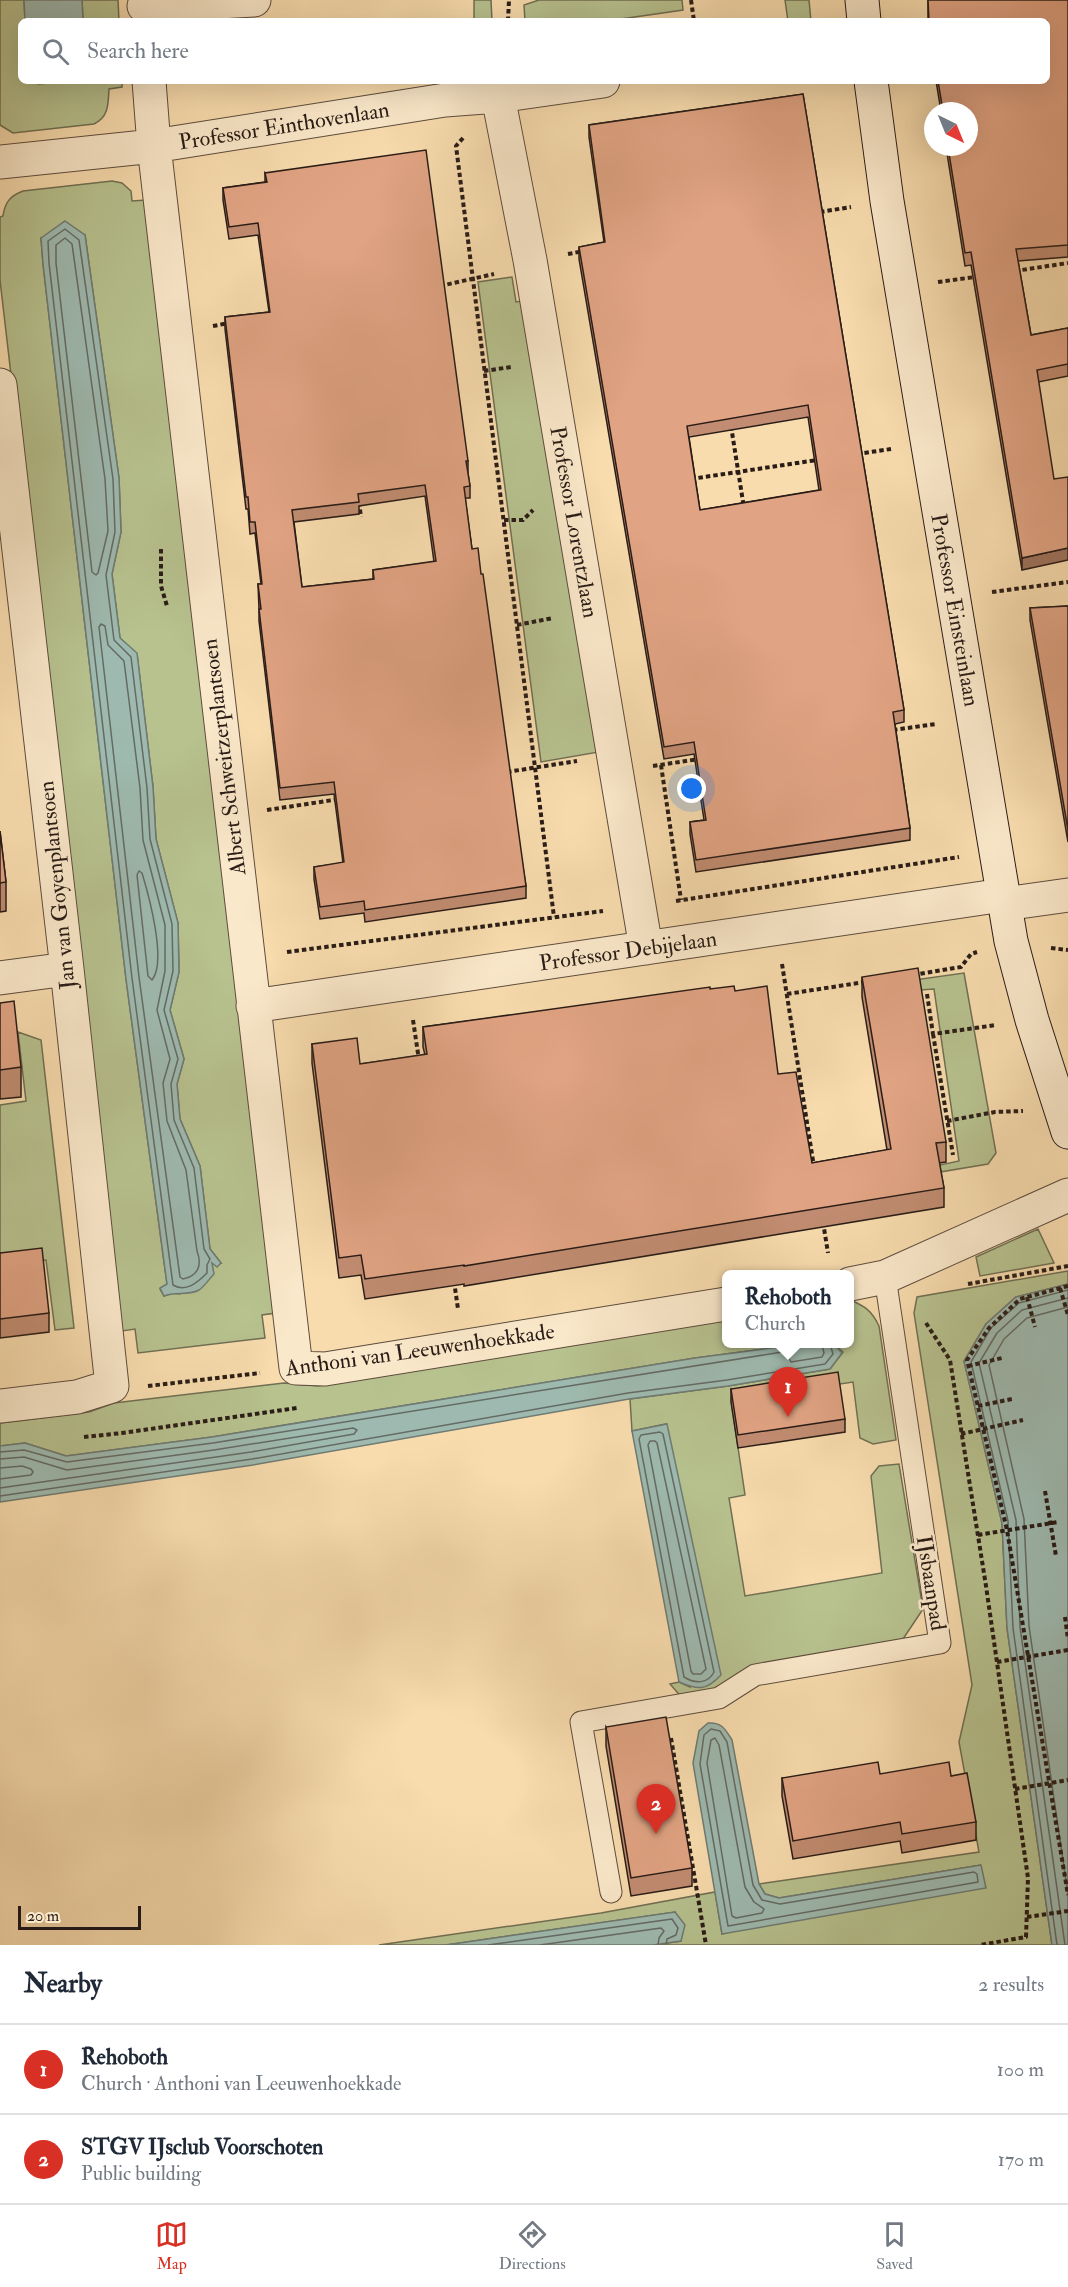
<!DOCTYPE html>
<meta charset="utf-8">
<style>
:root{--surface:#fff;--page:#f6f6f7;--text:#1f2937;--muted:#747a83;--line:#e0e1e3;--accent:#d93025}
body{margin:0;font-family:"IM FELL Double Pica",serif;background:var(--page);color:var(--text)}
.compass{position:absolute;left:924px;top:102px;width:54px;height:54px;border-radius:50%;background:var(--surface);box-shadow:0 6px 24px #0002;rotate:137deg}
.scale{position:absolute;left:18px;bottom:15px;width:123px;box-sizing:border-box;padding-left:6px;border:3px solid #291c17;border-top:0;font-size:16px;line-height:21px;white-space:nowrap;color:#291c17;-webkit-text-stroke:4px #fae8ca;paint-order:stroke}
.you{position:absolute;left:692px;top:789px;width:21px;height:21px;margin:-15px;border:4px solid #fff;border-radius:50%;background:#1a73e8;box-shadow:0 0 0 9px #1a73e833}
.badge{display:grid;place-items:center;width:39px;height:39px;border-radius:50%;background:var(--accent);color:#fff;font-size:20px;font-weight:700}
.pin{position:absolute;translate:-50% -50px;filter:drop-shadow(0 2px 3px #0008)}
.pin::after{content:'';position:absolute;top:32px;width:21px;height:18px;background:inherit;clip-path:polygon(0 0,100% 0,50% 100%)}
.popup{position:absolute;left:722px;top:1270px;width:132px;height:78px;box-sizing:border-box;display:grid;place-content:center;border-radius:9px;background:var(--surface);filter:drop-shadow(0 2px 4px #0005);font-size:20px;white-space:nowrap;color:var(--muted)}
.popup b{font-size:22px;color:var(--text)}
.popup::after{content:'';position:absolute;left:50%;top:100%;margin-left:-12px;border:12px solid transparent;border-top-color:var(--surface)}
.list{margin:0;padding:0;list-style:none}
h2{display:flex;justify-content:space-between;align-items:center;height:78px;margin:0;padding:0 24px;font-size:26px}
h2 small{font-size:20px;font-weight:400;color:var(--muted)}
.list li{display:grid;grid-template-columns:39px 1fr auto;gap:18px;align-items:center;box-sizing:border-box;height:90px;padding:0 24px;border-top:2px solid var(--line)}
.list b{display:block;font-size:22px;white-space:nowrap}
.list p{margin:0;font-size:20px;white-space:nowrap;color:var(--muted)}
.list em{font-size:20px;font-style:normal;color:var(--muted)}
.icon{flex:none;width:33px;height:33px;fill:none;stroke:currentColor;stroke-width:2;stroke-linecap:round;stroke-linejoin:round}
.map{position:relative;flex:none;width:1068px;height:1945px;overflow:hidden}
.search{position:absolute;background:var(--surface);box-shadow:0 6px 24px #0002;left:18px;right:18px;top:18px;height:66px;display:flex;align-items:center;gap:15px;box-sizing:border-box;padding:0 21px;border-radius:9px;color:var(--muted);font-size:22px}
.sheet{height:258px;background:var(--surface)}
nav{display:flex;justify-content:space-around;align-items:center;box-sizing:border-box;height:84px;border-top:2px solid var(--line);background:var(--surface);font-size:16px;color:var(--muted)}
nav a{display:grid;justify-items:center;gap:3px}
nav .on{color:var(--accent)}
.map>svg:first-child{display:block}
.green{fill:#b7c28f;stroke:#706f53;stroke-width:1.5;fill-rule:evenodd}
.water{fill:#9ebab0;stroke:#6f7b73;stroke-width:1.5}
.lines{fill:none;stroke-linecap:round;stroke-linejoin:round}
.shore{stroke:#646b64;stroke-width:1.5}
.lane-casing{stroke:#5d4c3d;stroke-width:23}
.street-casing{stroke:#5d4c3d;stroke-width:35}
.secondary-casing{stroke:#291c17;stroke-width:35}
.path{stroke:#291c17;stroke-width:4;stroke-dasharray:4.5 3;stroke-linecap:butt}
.lane{stroke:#fae8ca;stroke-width:21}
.street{stroke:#fae8ca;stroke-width:33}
.secondary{stroke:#fae8ca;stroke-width:33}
.wall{fill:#c18c71;stroke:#291c17;stroke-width:1.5;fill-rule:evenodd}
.shaded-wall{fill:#9d725c;stroke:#291c17;stroke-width:1.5}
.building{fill:#e0a383;stroke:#291c17;stroke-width:1.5;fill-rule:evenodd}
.labels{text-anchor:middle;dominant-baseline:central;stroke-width:5;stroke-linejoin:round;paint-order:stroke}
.street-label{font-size:22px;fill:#291c17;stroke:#fae8ca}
</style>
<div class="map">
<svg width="1068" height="1945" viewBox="0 0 1068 1945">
<rect width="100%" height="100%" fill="#f8dcae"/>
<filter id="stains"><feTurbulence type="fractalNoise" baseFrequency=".00333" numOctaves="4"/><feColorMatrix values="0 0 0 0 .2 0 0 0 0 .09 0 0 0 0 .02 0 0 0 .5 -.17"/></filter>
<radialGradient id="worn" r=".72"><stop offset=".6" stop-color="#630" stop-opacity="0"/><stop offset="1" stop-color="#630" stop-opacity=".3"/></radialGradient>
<!-- green -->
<path class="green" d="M0,0h24l1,21h-4v60h15l2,3 37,-3h47v6l-13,2c-1,15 0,28 -15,35l-81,9 -13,-8z
M82,0h36l1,21h-36z
M474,0h17l1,21h-18z
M539,0h143l1,10 -76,11h-82l-1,-16z
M785,0h24l2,21h-23z
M112,181l10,2 9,8 1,10 14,-1 130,1113 -14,2 3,23 -127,15 -3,-24 -13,2 -122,-1051v-63l3,-1c2,-14 7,-20 20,-25zM85,235l34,243 2,54 -9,42 8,64 17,16 16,133 3,52 22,84 1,49 -9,38 14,49 -7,25 3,35 20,47 10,83 11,14 -9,-1 -32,32 -8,-1 -8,3 -4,-7 7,-5 -41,-305 -83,-715 -2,-26z
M512,277l4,25 7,-1 76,451 -58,10 -63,-480z
M964,973l32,180 -8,11 -48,8v-7l19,-4 -25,-172 -14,1 -6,-10z
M18,1032l23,8 33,288 -19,2 -9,-70 -46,6v-161l26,-4z
M1038,1229l16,34 -74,13 -4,-19z
M1068,1271v13l-52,13 -30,27 -22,37 38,162 5,105 45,317h-399l28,-4 -6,-29 -229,33h-67l222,-32 114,-21 7,42 259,-69 -202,33 -14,-4 -6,-10 220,-32 -20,-110 13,-57 -58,-372 3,-16z
M850,1300c15,6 22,11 29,26l17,114 -23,4 -13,-6 -7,-56 -122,18 14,95 -16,3 16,98 137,-23 -11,-97 8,-10 20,-2 24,145 -20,30 -220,60 -13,-15 9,-2 11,5 -24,-263 -34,7 -2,-32 98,-13 102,-17 13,-17 -9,-8h16z
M726,1318v26h76l-107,14 -483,79 -146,19 -41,-13 -25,3v-23l89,-11 25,-9 170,-20 34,3z"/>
<!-- water -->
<path class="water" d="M24,0h58l1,21h-58z
M65,221l20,14 34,243 2,54 -9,42 8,64 17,15 16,134 3,52 22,84 1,49 -9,38 14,49 -7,25 3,35 20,47 10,83 11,14 -4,4 -5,-4 2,11c-5,5 -9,12 -15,16 -10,6 -24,1 -35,6l-4,-8 7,-4 -41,-305 -83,-715 -2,-26z
M1068,1284v661h-16l-45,-317 -5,-105 -38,-162 22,-37 30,-27z
M802,1344h32l8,9 -12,16 -102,17 -99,13 -376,66 -253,37v-56l25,-3 41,13 146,-19 483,-79z
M667,1424l54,251c-15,16 -23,15 -42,7l-47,-251z
M708,1723c14,-1 17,6 24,17l27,144 6,10 14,4 202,-33 5,23 -264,46 -29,-171 6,-32z
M675,1912l10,13 -4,16 -28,4h-207z"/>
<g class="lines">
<!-- shore -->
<path class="shore" d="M65,229l14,11 34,239 2,53 -9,43 8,65 17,17 16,131 3,51 22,85 1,47 -9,39 14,49 -7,25 3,36 20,48 10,81 6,10 -3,6v8c-9,9 -21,20 -34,12l-41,-307 -83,-715 -1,-22z
M65,238l7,6 33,235 3,52 -10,42 -2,2 -4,-3 -36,-309v-18z
M101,624l4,2 3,19 16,16 16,127 3,52 22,85v46l-8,39 13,49 -7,24 4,38 19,49 11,81c5,13 2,25 -14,28l-3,-2 -41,-300 -40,-350z
M139,871l3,2c7,23 25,89 10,107l-4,-4 -11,-101z
M1068,1307l-41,11 -23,21 -15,26 35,154 5,107 39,269
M795,1344l-1,7 -5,7 2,4 31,-5 2,-4 -2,-9
M660,1432l3,2 51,238c-6,12 -19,12 -30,5l-45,-238 2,-4z
M650,1441h5l2,2 49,226 -5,5h-8l-2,-3 -43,-226z
M0,1452l24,-2 43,12 146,-19 569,-91 5,-3 1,-5
M0,1459l24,-2 43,13 147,-20 139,-22 4,2 -3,4 -103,18 -251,36
M0,1468l22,-2 9,3 2,3 -2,3 -31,4
M0,1496l252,-37 376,-66 99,-13 98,-16 8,-10 -3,-10
M711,1729l9,2 7,11 26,143 9,15 18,4 194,-32 3,2 1,8 -250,44 -28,-162 4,-29z
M715,1738l4,7 26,142 9,15 10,7 -2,4 -26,5 -4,-2 -25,-153 4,-23z
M488,1945l184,-26 6,9 -2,7 -9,4 -1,6
M540,1945l121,-17 3,3 -5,7 -1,7
M1057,1945l-44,-317 -5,-107 -37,-159 20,-34 28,-25 49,-13
M1065,1945l-45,-318 -4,-107 -37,-157 18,-30 25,-23 46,-12"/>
<!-- lane casing -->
<g class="lane-casing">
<path id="lane" d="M611,1892l-30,-170 138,-24 36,-23 185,-32 -55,-366"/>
</g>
<!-- street casing -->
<g class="street-casing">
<path id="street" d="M144,6l110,-6
M149,81l5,65 142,1222 29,1 401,-65
M498,96l32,164 116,688
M0,162l154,-16 291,-46 53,-4 105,-15
M0,385l67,584 45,417 -35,11 -77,9
M1005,904l63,-9
M0,978l67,-9
M253,1006l750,-111
M850,1284l35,-7 183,-82"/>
</g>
<!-- secondary casing -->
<g class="secondary-casing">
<path id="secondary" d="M862,0l2,21
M871,81l16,120 124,740 21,79 36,112"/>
</g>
<!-- path -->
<path class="path" d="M691,0l3,21
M508,21l1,-21
M463,138l-7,8 98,771
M820,212l31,-5
M568,254l16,-3
M1015,271l53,-8
M938,282l37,-5
M440,286l54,-12
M213,326l16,-3
M484,371l27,-4
M731,426l13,82
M857,454l34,-5
M691,479l126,-19
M359,502l2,15
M504,520h19l10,-10
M161,549v37l6,20
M992,592l76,-10
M517,625l36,-7
M893,730l43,-6
M661,765l20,135
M653,766l46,-7
M507,772l70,-11
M267,810l73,-11
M676,901l283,-44
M1051,948l17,2
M287,952l316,-41
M782,964l32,203
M913,975l48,-8 10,-13 6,-2
M787,994l78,-12
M927,994l6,40 63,-9
M413,1020l6,40
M933,1034l20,121
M947,1121l48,-9 28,-1
M823,1222l5,31
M454,1281l4,28
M968,1284l100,-18
M1068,1286l-48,13 -31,29 -22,32 40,170 61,365
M1060,1288l8,27
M1027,1297l8,30
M926,1323l24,37 36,226 42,292 -2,59 -46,8
M968,1366l34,-8
M148,1386l112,-13
M978,1406l34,-7
M961,1434l62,-14
M84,1437l38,-4 175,-25
M1045,1491l11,65
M978,1535l80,-13
M1065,1617l3,22
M997,1662l71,-12
M671,1738l35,207
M1015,1789l53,-9
M1027,1917l41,-6"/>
<!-- lane -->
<use href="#lane" class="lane"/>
<!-- street -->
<use href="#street" class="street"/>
<!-- secondary -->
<use href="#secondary" class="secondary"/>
</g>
<!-- wall -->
<path class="wall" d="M928,0h140v257l-50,4 13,74 37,-7v48l-30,6 -16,188 -51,-305 -6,1 -19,-119h23v-36h-28l-5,-30h111v-60h-119z
M803,94l101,616v12l-9,2 15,104v12l-214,32 -6,-38v-12l14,-2 -10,-66 -30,5 -85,-500v-12l25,-5 -15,-105v-12zM808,417l11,73 -119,20 -11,-73z
M265,173l203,288v12l2,13v12h-5l7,51 54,337v12l-161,24 -1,-9 -44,6 -6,-40v-12l29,-4 -9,-69 -54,6 -21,-179v-12l-1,-25h3l-6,-51 -5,1 -2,-25h-2l-21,-180v-12l44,-5 -11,-77 -29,4 -6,-39v-12l42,-6zM425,496l9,66 -61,8v9l-71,8 -8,-65 65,-8v-8z
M1068,606v236l-38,-222v-12z
M0,831l6,51v29l-6,1z
M862,977l84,165v20l-7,1 5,25v19l-480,79v-2l-99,15 -4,-24 -22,3 -27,-215v-19l48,20 65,-9 -2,-8v-20l287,-38 25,2 43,83 34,89 75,-13 -25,-153z
M0,1003l21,64v30l-21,2z
M0,1253l49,60v19l-49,6z
M731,1389l114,30v13l-107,16 -7,-46z
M606,1727l86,141v18l-61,10 -25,-150z
M880,1774l71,2 25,46v18l-74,13 -2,-12 -107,18 -11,-63v-18z"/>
<!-- shaded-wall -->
<path class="shaded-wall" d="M1068,548v12l-46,10v-12z"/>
<!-- building -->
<path class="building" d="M928,0h140v245l-52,4 15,86 37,-7v36l-31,6 17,109 14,-2v71l-46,10 -51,-306 -6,1 -17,-106h21v-36h-26l-5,-30h109v-60h-118z
M803,94l101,616 -11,2 17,116 -214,32 -6,-38 16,-2 -12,-78 -30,5 -85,-500 26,-5 -16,-117zM808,405l13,85 -121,20 -13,-84z
M426,150l42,311h-2l4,25 -6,1 8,62 6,-1 3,26h2l43,312 -161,24 -1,-9 -44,6 -6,-40 30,-5 -10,-80 -54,6 -21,-179h2l-3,-25h4l-7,-62h-5l-2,-25h-2l-21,-180 45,-5 -12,-89 -29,4 -6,-39 44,-6 -2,-9zM425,485l11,76 -63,9 1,9 -72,8 -10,-77 67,-8 -1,-8z
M1068,606v224l-38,-222z
M0,831l6,51 -6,1z
M918,968l28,174 -10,1 8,45 -480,78v-1l-99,14 -4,-24 -22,3 -27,-214 45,-6 3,26 67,-10 -4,-27 287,-40v2l24,-3 1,5 32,-5 11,88 18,-2 16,91 79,-14 -29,-172z
M14,1001l7,66 -21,3v-67z
M42,1248l7,65 -49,6v-66z
M838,1372l7,47 -107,16 -7,-46z
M666,1717l26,151 -61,10 -25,-151z
M878,1762l2,12 69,-12 2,14 16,-3 9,49 -74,12 -2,-12 -107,19 -11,-63z"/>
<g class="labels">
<!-- street labels -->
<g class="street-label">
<text transform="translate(284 126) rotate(-9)">Professor Einthovenlaan</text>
<text transform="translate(574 522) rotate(80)">Professor Lorentzlaan</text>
<text transform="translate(955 610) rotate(80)">Professor Einsteinlaan</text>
<text transform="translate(224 757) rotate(-97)">Albert Schweitzerplantsoen</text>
<text transform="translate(57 885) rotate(-96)">Jan van Goyenplantsoen</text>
<text transform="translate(628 951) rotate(-8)">Professor Debijelaan</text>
<text transform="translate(420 1350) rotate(-8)">Anthoni van Leeuwenhoekkade</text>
<text transform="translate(931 1583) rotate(81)">IJsbaanpad</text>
</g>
</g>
<rect width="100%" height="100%" filter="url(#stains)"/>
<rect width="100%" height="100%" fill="url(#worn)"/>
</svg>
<svg class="compass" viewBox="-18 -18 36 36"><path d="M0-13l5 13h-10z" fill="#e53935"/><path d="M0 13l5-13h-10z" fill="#747a83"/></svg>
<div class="scale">20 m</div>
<div class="you"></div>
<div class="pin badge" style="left:788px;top:1417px">1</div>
<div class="popup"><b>Rehoboth</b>Church</div>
<div class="pin badge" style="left:656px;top:1834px">2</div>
<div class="search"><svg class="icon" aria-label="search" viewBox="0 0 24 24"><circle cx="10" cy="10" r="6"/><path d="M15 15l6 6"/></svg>Search here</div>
</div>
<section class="sheet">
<h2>Nearby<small>2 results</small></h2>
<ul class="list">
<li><span class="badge">1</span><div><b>Rehoboth</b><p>Church · Anthoni van Leeuwenhoekkade</p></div><em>100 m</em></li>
<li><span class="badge">2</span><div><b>STGV IJsclub Voorschoten</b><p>Public building</p></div><em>170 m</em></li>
</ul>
</section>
<nav>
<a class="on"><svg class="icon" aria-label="map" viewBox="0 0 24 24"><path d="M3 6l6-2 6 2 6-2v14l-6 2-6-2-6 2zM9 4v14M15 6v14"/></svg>Map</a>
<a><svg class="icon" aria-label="directions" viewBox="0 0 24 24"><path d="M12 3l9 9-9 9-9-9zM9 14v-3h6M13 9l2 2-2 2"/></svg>Directions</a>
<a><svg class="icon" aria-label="saved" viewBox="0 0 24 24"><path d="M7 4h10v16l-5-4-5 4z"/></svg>Saved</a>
</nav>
